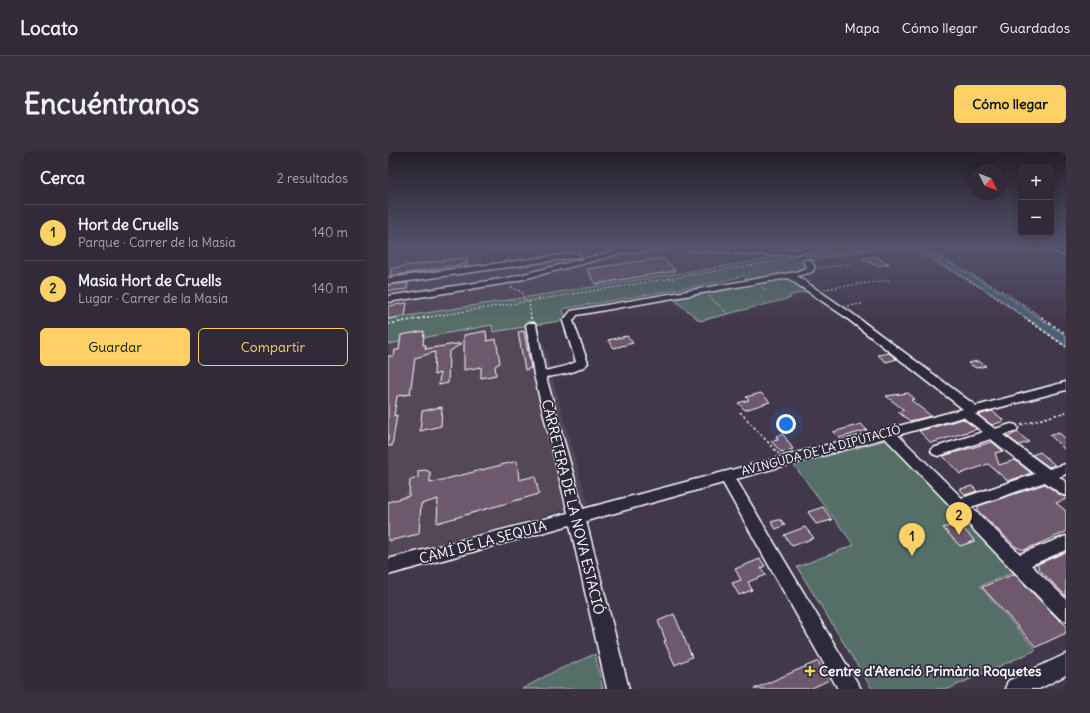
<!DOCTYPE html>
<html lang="es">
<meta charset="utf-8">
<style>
:root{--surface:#322a39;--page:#3a3241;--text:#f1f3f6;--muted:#a8a7ae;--line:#4d4653;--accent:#ffd166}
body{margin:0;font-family:Delius,sans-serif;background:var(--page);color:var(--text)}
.controls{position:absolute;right:12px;top:12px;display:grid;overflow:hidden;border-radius:6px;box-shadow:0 2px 10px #0003}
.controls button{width:36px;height:36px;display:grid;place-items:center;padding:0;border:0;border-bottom:1px solid var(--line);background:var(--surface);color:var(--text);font:20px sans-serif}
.compass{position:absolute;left:582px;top:12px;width:36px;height:36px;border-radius:50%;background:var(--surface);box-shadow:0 2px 10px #0003;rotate:132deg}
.you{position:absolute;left:398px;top:272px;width:14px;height:14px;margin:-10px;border:3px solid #fff;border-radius:50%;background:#1a73e8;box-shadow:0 0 0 6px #1a73e833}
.badge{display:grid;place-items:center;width:26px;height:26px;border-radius:50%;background:var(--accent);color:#111;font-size:13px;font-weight:700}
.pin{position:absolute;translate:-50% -33px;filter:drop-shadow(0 1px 2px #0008)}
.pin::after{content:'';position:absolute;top:21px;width:14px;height:12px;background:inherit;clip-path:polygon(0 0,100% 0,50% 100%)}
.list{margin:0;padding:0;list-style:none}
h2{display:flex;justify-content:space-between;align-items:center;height:52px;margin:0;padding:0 16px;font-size:17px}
h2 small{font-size:13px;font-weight:400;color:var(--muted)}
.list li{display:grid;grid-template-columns:26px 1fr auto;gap:12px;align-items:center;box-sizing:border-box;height:56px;padding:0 16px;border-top:1px solid var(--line)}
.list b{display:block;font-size:15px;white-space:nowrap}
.list p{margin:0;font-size:13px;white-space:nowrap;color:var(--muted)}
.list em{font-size:13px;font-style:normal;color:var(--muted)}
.actions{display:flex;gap:8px;padding:12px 16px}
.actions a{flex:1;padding:9px 0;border:1px solid var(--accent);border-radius:6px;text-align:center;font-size:14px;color:var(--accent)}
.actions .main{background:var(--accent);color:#111}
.map{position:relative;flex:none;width:678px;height:537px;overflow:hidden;border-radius:6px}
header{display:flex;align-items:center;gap:24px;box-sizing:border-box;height:56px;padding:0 20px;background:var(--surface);border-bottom:1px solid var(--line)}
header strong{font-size:19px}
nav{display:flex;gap:22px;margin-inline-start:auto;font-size:14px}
.intro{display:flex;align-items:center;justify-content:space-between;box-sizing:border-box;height:96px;padding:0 24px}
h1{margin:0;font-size:28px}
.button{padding:10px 18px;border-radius:6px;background:var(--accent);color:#111;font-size:14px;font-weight:700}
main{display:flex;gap:24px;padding:0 24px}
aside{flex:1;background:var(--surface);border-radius:6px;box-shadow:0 2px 10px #0003}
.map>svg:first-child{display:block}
.built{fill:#534659}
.green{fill:#576e68;stroke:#abb6b4}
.water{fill:#4b6176;stroke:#93a0ad}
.building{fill:#6d586e;stroke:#fff}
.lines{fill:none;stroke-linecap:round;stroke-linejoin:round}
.minor-tunnel{stroke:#554c5e;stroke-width:8;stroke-dasharray:8 4;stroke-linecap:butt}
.minor-casing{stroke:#fff;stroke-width:3}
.path-far1{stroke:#fff;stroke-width:1;stroke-dasharray:2 2;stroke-linecap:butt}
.path{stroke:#fff;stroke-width:1.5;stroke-dasharray:2.5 2.5;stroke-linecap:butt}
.minor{fill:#2f2a3d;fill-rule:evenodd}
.poi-dot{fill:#ffd166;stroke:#2f2a3d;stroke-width:1.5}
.labels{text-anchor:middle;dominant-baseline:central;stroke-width:3.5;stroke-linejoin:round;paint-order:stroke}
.street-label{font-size:12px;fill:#fff;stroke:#2f2a3d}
.near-street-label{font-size:14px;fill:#fff;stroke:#2f2a3d}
.near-poi-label{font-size:14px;font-weight:bold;fill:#fff;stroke:#2f2a3d;text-anchor:start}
</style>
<header>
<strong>Locato</strong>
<nav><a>Mapa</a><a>Cómo llegar</a><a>Guardados</a></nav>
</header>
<div class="intro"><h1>Encuéntranos</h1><a class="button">Cómo llegar</a></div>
<main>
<aside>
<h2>Cerca<small>2 resultados</small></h2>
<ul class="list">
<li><span class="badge">1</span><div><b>Hort de Cruells</b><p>Parque · Carrer de la Masia</p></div><em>140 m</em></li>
<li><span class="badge">2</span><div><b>Masia Hort de Cruells</b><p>Lugar · Carrer de la Masia</p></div><em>140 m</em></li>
</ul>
<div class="actions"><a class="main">Guardar</a><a>Compartir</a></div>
</aside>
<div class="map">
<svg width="678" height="537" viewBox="0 0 678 537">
<rect width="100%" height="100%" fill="#42384c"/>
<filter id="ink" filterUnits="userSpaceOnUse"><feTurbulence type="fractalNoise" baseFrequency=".025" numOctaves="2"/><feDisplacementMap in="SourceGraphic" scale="8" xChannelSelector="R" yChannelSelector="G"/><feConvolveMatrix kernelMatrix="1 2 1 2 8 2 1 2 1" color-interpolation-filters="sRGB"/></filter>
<g filter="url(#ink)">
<!-- built -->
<path class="built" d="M52,96h40l5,20 146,-20h126l12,11 -381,60v-64z
M105,173l1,7 44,-7 50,179 -200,54v-214z"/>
<!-- green -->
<path class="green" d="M369,96h121l-68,13 5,7 -17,8 18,13 -27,7 2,2 -91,23 -28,-23 81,-14 -10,-8 -23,6 -157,27 3,11 -73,12 -1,-7 -104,19v-25l381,-60z
M498,288l128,132 -34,14 56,64 -88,39h-76l-75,-122 57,-22 -60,-80z
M207,502l8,35h-81l31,-17z"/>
<!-- water -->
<path class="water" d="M525,96h9l82,46 62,42v10l-81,-57z"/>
<!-- building -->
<path class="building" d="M486,104l2,1 13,7 -12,2 -15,-7z
M79,105v7l-77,12 2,-8z
M275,106l12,13 -80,13 -8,-15z
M20,131l-1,6 -19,2v-6z
M19,151l-2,13 -17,3v-13z
M36,179l-1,14h3l-1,4 37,-6 -13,9 -1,31 -9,2 1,-12 -6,2 1,-23 -20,6 -5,36 -13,2 -3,20 3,-1 -5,31h-4v-90h6l1,-6h4l2,-15z
M98,179l1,10 9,-2 4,24 -5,3 1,9 -15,3v-11l-17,3v-35z
M136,179l7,37 -6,2 -7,-38z
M239,184l6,7 -19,5 -6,-8z
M501,201l8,6 -11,3 -8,-7z
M590,209l8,5 -10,2 -8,-5z
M373,241l9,9 -25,8 -7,-7 11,-3 -3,-3z
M520,241l7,6 -4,1 20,16 -21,5 -12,-9 6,-2 -18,-14z
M54,255l-1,19 -21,5 2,-20z
M604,259l8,6 4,4 -12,4 -14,-10z
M575,267l14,10 -46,14 -12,-12z
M473,272l6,6 -28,8 -6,-6z
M629,280l12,10 -10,3 -11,-8z
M671,281l7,6v12l-16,-16z
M395,282l10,15 -12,3 -10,-11 7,-1 -2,-4z
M604,290l11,9 -8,2 4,12 16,-5 16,13 -23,8 -20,-17 -28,10 -17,-18z
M652,300l6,5 9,8 -6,2 -17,-12z
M129,309l2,19 16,-4 4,18 -102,29 1,-24 -17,5 -2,30 -31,7v-39l21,-6 1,-16 8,-2v-7l7,-1 5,2v11z
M657,332l15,11 6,2v2l-10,4 10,8v21l-42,18 -8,-3 -38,-36v-5z
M584,334l5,5 -12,4 -5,-6z
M435,355l9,13 -16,4 -8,-12z
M390,368h3l4,5 -9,4 -5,-7z
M570,371l17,18 -15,5 -17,-18z
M417,375l9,11 -22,8 -8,-11z
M678,400v44l-28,-28v-4z
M372,407l5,7 -4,2 5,7 -18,7 4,8 -13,5 -7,-12 9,-3 -6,-11z
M626,422l44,45 8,6v8l-30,14 -54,-60z
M286,462l18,43 -17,8 -11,-24h2l-8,-20z
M430,509l11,19 -19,9h-56z"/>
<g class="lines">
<!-- minor-tunnel -->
<path class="minor-tunnel" d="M402,96l17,14"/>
<!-- minor casing -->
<g class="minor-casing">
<path id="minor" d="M281,96l-4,2 -42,3 -115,30 -120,19v-6l120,-18 115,-29z
M297,96h41l42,3 58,-3 -4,2 -29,4 -25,1 -79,-5z
M660,96h11l7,3v5z
M188,101l4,2 -1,2 -191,27v-6z
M416,108h6l5,7 -3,5 -15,4 53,36 126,94 90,-24v8l-91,24 20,15 16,-5 5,1 2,3 -2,3 -13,4 46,34 17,-5v10l-7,3 7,5v14l-5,-2 -16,-12 -74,25 49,47 46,-18v14l-35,15 35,34v22l-7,-3 -174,-180 -149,41 125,210h-23l-115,-206 -137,38 43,168h-22l-37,-164 -182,50v-16l180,-46 -34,-138 -8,-50 2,-2h6l2,2 9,46 21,-5 10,-4 -13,-41 8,-10 225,-39 10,-4 1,-1 -4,-5zM400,126l56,38 119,93 -380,100 -37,-132c13,-2 33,-4 42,-14l-15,-42 4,-6zM575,265l20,15 -50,16 -2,3 2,3 5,2 53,-17 44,35 -73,24 -64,-63z
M678,502v21l-27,14h-34l3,-8z"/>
</g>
<!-- path-far1 -->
<path class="path-far1" d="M522,96l75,42 40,28
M536,96l80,44 39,26
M436,102l39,-6
M431,116l41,-6
M123,135l11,5 3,9
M374,135l4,4
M436,137l67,-9
M321,144l18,17
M141,149l2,17
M460,154l14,-2
M35,166l369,-59"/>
<!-- path -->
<path class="path" d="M143,165v2
M636,165l42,30
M653,165l25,17
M0,172l41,-7
M352,260l39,42
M633,273l45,-13"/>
<!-- minor -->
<use href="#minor" class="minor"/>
</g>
</g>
<!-- sky -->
<linearGradient id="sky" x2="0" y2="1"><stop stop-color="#241f2a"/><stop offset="0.56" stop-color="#54536c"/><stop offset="1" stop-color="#54536c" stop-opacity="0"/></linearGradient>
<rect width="678" height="171" fill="url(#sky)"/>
<!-- markers -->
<path class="poi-dot" d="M420 513h4v4h4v4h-4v4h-4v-4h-4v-4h4z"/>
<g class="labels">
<!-- street labels -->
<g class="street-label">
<text transform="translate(433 298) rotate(-15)">AVINGUDA DE LA DIPUTACIÓ</text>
</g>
<!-- near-street labels -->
<g class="near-street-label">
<text transform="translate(185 355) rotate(76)">CARRETERA DE LA NOVA ESTACIÓ</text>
<text transform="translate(95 390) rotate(-15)">CAMÍ DE LA SEQUIA</text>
</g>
<!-- near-poi labels -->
<g class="near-poi-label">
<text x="431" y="519">Centre d'Atenció Primària Roquetes</text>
</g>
</g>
</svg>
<div class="controls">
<button>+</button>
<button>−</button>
</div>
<svg class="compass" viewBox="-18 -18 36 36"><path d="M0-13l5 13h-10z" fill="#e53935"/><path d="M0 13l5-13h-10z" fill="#a8a7ae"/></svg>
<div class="you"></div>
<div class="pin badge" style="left:524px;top:404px">1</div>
<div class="pin badge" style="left:571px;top:383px">2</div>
</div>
</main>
